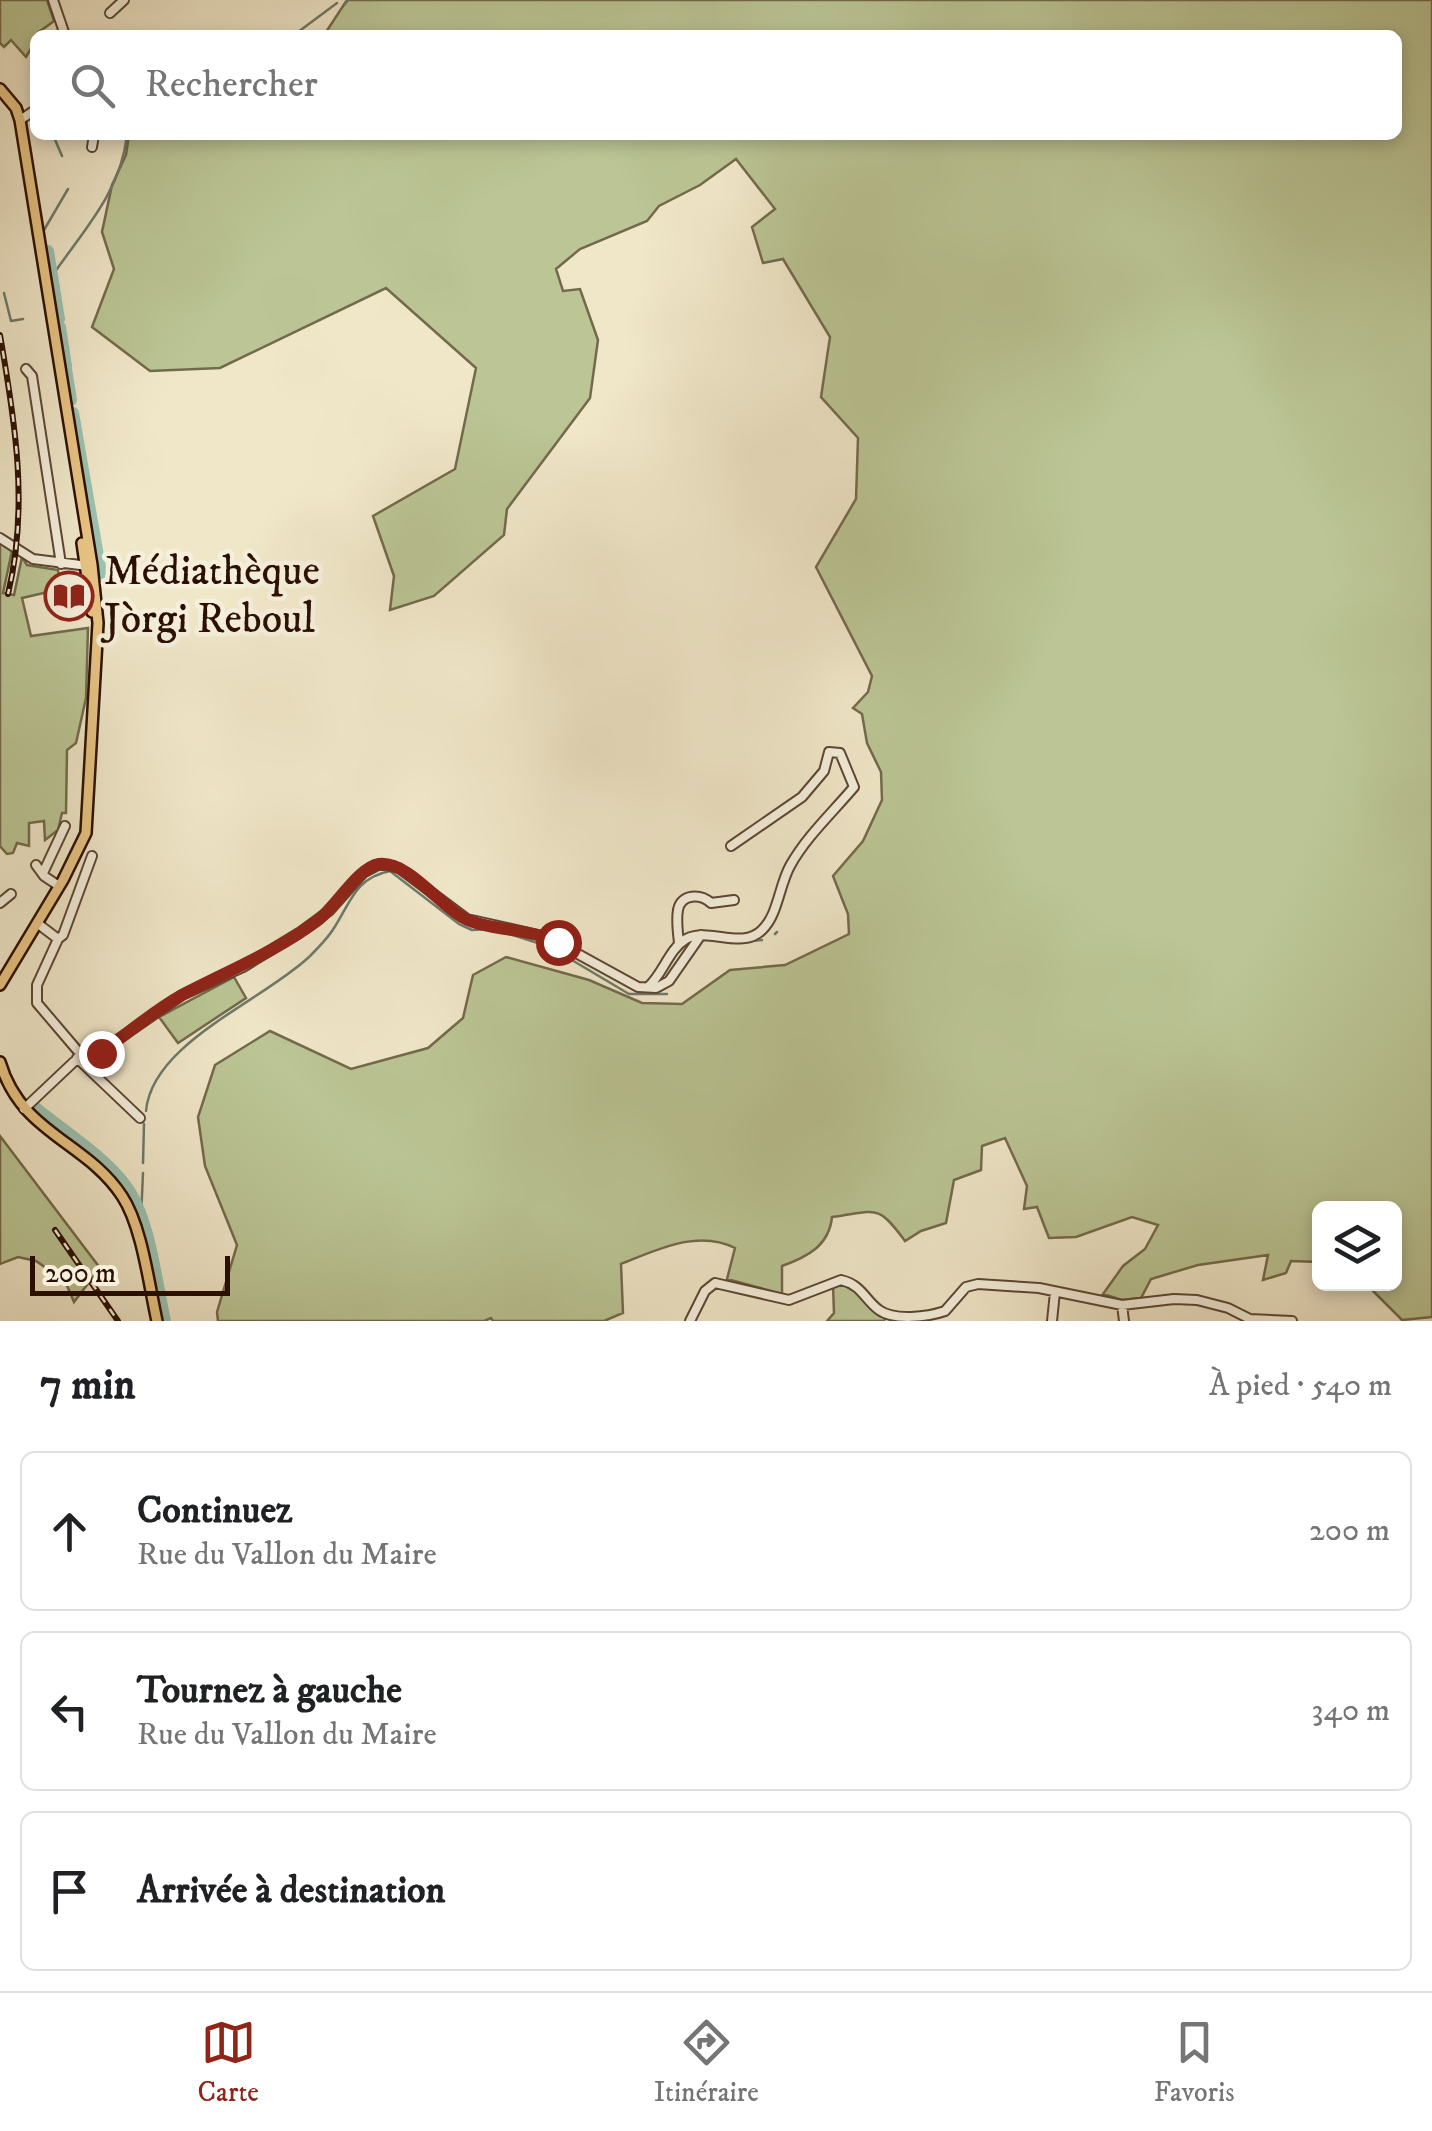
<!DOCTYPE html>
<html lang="fr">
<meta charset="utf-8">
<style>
:root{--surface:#fff;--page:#f6f6f6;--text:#202124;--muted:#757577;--line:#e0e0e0;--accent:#8f2418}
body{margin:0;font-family:"IM FELL DW Pica",serif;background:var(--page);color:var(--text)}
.controls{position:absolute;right:30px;bottom:30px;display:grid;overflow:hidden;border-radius:15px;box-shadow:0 5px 15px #0003}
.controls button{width:90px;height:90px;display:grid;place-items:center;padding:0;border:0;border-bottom:2px solid var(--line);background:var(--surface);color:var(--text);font:50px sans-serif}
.scale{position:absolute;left:30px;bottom:25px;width:200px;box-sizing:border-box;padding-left:10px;border:5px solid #2b1001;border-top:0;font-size:28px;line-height:35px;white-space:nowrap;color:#2b1001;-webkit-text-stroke:8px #f5efdc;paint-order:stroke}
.stop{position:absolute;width:30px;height:30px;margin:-22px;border:8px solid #8f2418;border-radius:50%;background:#fff}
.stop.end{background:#8f2418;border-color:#fff;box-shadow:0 2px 10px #0008}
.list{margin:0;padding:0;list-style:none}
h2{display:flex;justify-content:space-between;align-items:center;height:130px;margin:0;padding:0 40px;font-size:42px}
h2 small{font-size:32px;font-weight:400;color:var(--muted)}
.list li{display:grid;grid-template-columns:65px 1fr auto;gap:30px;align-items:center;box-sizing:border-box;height:160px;margin:0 20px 20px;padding:0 20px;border:2px solid var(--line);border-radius:15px}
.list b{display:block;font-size:38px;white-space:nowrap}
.list p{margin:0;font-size:32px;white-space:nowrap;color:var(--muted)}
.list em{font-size:32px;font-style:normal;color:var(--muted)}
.icon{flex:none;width:55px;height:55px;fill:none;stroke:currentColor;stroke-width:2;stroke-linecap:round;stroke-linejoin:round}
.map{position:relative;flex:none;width:1432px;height:1321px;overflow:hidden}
.search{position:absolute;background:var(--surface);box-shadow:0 5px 15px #0003;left:30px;right:30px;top:30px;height:110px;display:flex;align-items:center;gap:25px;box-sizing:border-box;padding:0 35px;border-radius:15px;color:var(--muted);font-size:38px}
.sheet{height:670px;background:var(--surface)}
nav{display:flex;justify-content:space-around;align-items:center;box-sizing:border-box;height:140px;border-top:2px solid var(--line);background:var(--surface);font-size:28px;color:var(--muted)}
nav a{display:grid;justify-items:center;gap:5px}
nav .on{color:var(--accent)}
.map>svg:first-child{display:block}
.green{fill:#bbc595;stroke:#736a4b;stroke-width:2.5}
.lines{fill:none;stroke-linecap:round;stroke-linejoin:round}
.stream{stroke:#6e7a6a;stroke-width:2.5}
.river{stroke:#9bc1b0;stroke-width:12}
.minor-casing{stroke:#5c4633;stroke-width:12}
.major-casing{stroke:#2b1001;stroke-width:14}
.minor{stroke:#f5efdc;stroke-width:8}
.major{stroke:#e8c484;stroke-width:9}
.rail-casing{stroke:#2b1001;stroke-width:6}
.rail{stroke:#f5efdc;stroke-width:2.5;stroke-dasharray:8;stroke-linecap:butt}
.route{stroke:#8f2418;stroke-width:12}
.labels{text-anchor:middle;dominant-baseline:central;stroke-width:9;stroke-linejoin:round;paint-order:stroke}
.poi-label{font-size:42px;fill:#2b1001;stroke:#f5efdc;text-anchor:start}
</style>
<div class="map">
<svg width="1432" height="1321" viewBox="0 0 1432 1321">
<rect width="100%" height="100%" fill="#f0e7c9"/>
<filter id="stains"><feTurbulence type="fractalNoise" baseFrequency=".002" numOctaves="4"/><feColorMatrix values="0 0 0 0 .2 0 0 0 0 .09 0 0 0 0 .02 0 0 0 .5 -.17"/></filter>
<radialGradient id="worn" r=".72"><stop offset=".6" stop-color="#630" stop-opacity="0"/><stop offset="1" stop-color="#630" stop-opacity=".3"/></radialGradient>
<!-- green -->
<path class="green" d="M0,0h47l7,21 -19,14v7l-9,15 -15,-17 -7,7 -4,-4z
M347,0h1085v1317l-30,3 -36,-36h28v-76h-74l-1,54 -28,-1 -5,12 -23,7 5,-25 -70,10 -47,14 -10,19 -19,2 -19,-6 20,-28 22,-17 13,-24 -26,-8 -56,20 -27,1 -12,-31 -13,2 3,-23 -22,-48 -23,8 -1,24 -27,10 -8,43 -25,8 -16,10c-28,-38 -28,-30 -73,-24 -3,29 -25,40 -50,49v28l-55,-15 8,-31c-38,-19 -78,2 -114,16l2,49 -19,8h-111l-2,-3 -7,3h-266l-1,-9 20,-67 -32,-79 -7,-49 17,-52 55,-34 81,38 77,-21 35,-30 10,-43 33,-18 83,23 53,23 40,1 48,-34 55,-5 64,-31 -1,-20 -15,-38 30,-35 19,-41 -1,-28 -14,-29 -5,-29 -9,-6 15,-16 4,-16 -56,-109 40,-68 2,-61 -37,-41 9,-60 -47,-78 -20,4 -11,-36 23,-18 -39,-50 -36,26 -41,21 -12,15 -67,28 -24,20 7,22 17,-2 18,51 -8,58 -83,111 -3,26 -70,61 -44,14 4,-34 -21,-60 82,-47 21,-101 -90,-80 -166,80 -70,3 -58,-44 22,-58 -12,-37 10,-47 14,-30 3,-20h1268v-100h-1073z
M0,543l12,8 -9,42 11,2 8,-38 5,8 31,5 3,19 -39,9 9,38 57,-8 -2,70 -10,45 -9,7 -1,63h-4l-4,17 -13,10 -1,-19 -15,2v23l-12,-3 -4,10 -6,1 -7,-8z
M234,977l12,21 -68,45 -19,-26z
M0,1136l100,132 -26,34 -9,-21 -29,-20 -18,-4 -18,7z
M843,1285c20,6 24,26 42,33l-1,3h-57l7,-8 -1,-27z"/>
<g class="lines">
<!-- stream -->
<path class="stream" d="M345,4l3,-4
M241,35h9
M294,35l43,-32
M53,135l9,21
M44,230l24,-41
M52,276c31,-45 69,-84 75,-141
M4,293l7,28 12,-2
M500,931l50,16 79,47h38
M775,934l2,-2
M730,943l32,-3
M146,1111c6,-68 115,-109 163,-154 8,-8 19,-19 25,-29 17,-26 21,-50 56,-57l69,53 13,6 20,-1
M143,1163l1,-39
M141,1218l2,-45"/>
<!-- river -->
<path class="river" d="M48,251l11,68
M60,327l6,39
M66,369l5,31
M73,413l28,160
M31,1104c31,26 71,50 95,82 24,32 30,96 39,135"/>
<!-- minor casing -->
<g class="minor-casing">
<path id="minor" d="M53,0l12,35
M110,13l14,-13
M20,120l15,-10
M92,147l2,-12
M26,369l6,7 29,188
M0,538l33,21 55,7
M36,865l8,11 15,10
M43,873l22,-47
M0,903l11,-9
M37,923l21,16 -21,46v18l40,47 17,6 88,-61 61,-28 56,-34 30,-22 34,-38 17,-9 19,4 68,51 80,18 91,50 18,1 13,-7 32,-46
M58,939l5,-4 29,-79
M679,943c-1,-10 -3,-23 -1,-33 3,-17 23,-16 33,-7l23,-3
M648,987c15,-13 21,-38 38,-48 23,-12 56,11 76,-9 16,-15 17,-44 28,-64 16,-29 42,-53 64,-79l-14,-34 -11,-1 -5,19 -22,26 -71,49
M77,1058l63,60
M24,1109l55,-52
M1122,1305l2,16
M690,1321l15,-30 10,-8 74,17 52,-20c21,5 23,19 38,30 15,11 49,7 66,1l21,-24 12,-3 61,4 83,17 52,-6 23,1 31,8 22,11 42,2
M1052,1321l3,-29"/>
</g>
<!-- major casing -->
<g class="major-casing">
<path id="major" d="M0,89l16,19 4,12 72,445 6,58 -12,210 -23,47 -63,105
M82,543l10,69
M0,1062c21,72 86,79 122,134 20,30 27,89 35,125"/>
</g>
<!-- minor -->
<use href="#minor" class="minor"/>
<!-- major -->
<use href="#major" class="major"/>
<!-- rail casing -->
<g class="rail-casing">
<path id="rail" d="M0,335c15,86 29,172 8,259
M55,1230l63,91"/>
</g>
<!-- rail -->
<use href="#rail" class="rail"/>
</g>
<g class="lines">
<!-- route -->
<path class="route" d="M101,1053c27,-20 52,-42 81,-58 46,-24 93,-43 135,-74 19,-14 40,-53 62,-57 27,-4 60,40 83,53 24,14 67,11 96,25"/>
</g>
<!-- icons -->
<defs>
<g id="library-ring" transform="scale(2.5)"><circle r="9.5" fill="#f5efdc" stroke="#8f2418" stroke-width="1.5"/><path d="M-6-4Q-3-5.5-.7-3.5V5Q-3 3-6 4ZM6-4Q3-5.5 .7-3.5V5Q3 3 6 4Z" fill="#8f2418"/></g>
</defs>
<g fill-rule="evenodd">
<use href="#library-ring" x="69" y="596"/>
</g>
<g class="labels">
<!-- poi labels -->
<g class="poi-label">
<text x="104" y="572">Médiathèque<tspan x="104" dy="48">Jòrgi Reboul</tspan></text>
</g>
</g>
<rect width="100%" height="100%" filter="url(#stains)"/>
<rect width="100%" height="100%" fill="url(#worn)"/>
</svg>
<div class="controls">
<button><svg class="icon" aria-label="layers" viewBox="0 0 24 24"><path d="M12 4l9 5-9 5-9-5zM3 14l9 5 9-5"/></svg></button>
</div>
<div class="scale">200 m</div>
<div class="stop" style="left:558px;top:942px"></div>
<div class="stop end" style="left:101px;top:1053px"></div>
<div class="search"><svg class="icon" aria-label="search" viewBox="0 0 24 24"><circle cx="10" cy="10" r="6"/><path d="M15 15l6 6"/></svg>Rechercher</div>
</div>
<section class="sheet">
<h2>7 min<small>À pied · 540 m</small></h2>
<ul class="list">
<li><svg class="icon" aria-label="ahead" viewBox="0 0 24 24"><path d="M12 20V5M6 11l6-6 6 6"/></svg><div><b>Continuez</b><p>Rue du Vallon du Maire</p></div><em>200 m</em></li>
<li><svg class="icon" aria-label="left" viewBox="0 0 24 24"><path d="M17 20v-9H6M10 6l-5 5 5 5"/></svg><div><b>Tournez à gauche</b><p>Rue du Vallon du Maire</p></div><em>340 m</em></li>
<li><svg class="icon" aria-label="arrive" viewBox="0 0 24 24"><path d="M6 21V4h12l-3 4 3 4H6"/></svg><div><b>Arrivée à destination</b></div></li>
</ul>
</section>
<nav>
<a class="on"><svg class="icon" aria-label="map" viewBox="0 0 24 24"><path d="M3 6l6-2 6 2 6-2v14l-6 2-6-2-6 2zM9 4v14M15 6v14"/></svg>Carte</a>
<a><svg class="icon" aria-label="directions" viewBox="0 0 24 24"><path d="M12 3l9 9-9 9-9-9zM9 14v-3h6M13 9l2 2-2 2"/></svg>Itinéraire</a>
<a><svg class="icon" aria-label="saved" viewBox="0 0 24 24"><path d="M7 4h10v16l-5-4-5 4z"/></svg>Favoris</a>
</nav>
